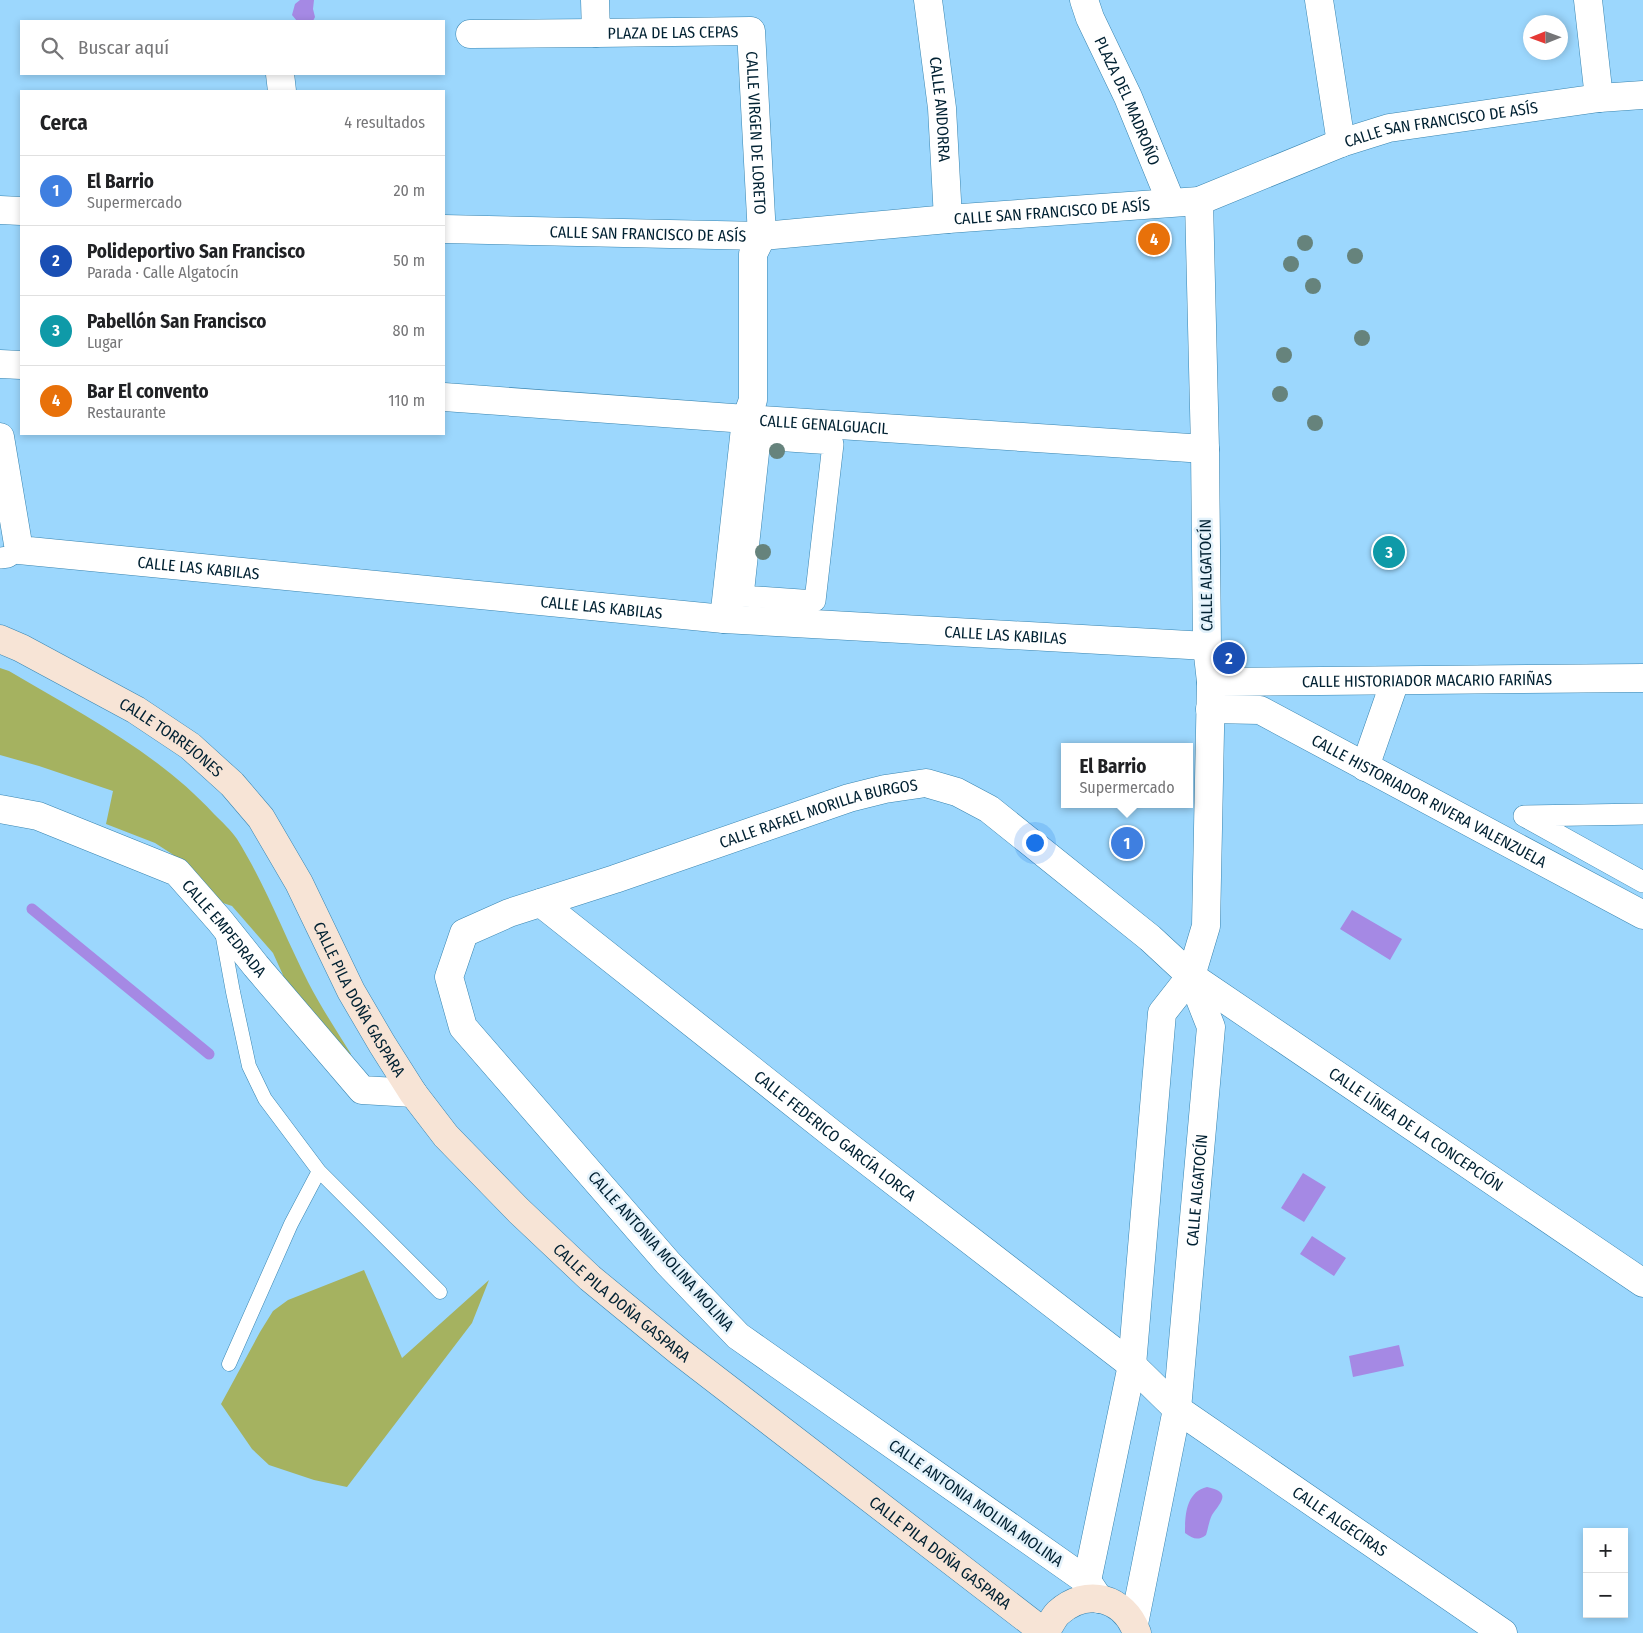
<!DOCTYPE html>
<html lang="es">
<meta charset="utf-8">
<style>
:root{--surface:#fff;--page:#f2f2f2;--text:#202124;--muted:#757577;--line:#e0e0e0;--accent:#ea580c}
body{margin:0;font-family:"Fira Sans Condensed",sans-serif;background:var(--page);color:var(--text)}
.controls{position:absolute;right:15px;bottom:15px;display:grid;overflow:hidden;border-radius:0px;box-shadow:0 2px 8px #0003}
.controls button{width:45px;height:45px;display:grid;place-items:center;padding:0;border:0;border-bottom:1px solid var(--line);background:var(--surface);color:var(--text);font:25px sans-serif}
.compass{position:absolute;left:1523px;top:15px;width:45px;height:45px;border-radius:50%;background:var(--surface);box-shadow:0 2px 8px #0003;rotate:269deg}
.you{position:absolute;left:1034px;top:842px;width:18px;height:18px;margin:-12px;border:4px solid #fff;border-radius:50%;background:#1a73e8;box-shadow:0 0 0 8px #1a73e833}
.badge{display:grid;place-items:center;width:32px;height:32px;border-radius:50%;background:var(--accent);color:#fff;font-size:16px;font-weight:700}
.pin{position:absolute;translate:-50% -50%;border:2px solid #fff;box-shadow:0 1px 5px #0006}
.popup{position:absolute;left:1061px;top:743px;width:132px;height:65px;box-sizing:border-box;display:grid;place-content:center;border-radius:0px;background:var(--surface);filter:drop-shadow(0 1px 4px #0005);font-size:16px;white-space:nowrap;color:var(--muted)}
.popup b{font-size:19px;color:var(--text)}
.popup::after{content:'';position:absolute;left:50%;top:100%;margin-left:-10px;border:10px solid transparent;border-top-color:var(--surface)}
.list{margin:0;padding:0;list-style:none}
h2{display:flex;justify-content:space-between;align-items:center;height:65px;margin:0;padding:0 20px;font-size:21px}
h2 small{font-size:16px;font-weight:400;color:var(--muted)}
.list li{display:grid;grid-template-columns:32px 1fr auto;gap:15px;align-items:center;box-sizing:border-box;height:70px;padding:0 20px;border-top:1px solid var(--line)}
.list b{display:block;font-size:19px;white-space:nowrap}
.list p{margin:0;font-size:16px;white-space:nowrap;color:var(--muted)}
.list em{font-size:16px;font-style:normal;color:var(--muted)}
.icon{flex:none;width:28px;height:28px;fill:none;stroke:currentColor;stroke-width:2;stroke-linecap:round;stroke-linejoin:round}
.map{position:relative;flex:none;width:1643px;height:1633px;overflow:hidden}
.search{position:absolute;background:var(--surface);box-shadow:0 2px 8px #0003;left:20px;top:20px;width:425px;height:55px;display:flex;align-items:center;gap:12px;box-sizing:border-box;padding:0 18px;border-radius:0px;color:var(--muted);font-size:19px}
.panel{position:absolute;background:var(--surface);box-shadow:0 2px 8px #0003;left:20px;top:90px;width:425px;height:345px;border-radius:0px}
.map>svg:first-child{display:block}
.green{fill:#a5b260}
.water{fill:#a589e4}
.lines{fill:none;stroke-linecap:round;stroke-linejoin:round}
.stream{stroke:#a589e4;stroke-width:11}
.service-casing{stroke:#3784b0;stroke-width:15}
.pedestrian-casing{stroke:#3784b0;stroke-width:22}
.minor-casing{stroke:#3784b0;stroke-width:29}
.tertiary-casing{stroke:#3784b0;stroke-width:29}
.secondary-casing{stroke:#3784b0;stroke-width:29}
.service{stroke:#fff;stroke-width:14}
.pedestrian{stroke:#fff;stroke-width:21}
.minor{stroke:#fff;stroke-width:28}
.tertiary{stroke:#fff;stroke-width:28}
.secondary{stroke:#f7e4d6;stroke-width:28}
.tree{fill:#66837c}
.labels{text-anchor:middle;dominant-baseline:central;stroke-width:5;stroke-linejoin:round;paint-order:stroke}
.street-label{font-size:16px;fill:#012132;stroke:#e3f2fb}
</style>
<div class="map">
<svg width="1643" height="1633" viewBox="0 0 1643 1633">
<rect width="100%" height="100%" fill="#9cd7fd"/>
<!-- green -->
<path class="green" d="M0,668l9,3c71,42 148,81 205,143 8,8 17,16 23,25 28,45 47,96 71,143 13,25 28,48 43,72l-5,2 -63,-66v-15l-10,-22 -41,-47 -15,-5 -21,-25 -24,-22 -17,-11 -49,-19 7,-33 -74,-25 -39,-11z
M364,1270l38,88 87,-78 -17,43 -125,164 -33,-7 -45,-15 -17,-16 -31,-45 39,-72 13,-21 15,-11z"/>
<!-- water -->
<path class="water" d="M300,0h14l-1,9 2,8 -2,4h-16l-5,-6 3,-11z
M1352,910l50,29 -12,21 -50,-31z
M1303,1173l23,14 -22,35 -23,-14z
M1312,1236l34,22 -12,18 -34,-22z
M1399,1345l5,21 -51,11 -4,-21z
M1207,1487c26,5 13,16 5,28 -3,6 -4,14 -6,20 -8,6 -13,4 -21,-2 0,-18 1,-41 22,-46z"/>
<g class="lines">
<!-- stream -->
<path class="stream" d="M32,909l177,145"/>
<!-- service casing -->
<g class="service-casing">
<path id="service" d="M222,932l11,60 16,74 16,33 54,72 -28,53 -62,140
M319,1171l121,121"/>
</g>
<!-- pedestrian casing -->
<g class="pedestrian-casing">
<path id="pedestrian" d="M760,439l73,5 -18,157 -72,-5z
M0,558l8,-1 11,-7
M1524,816l119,66
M1524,816l119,-2"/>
</g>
<!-- minor casing -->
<g class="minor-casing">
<g id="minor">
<path id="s1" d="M595,0l1,33 155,-2 11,205 -9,18v146l-7,19 -22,200"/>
<path id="s2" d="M928,0l14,108 6,111"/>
<path id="s3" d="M1084,0l6,18 38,79 43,105"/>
<path d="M1319,0l22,143"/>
<path d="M1588,0l11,98"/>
<path d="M470,34l126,-1"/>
<path d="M280,74l2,17"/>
<path d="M0,364l21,1"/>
<path id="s4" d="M444,397l302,22 459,30"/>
<path id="s5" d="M0,437l19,113 705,69 483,27"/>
<path id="s6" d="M1211,682l432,-4"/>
<path id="s7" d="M1210,709l50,1 383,205"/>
<path d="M1365,767l30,-86"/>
<path id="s8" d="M0,809l38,7 139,56 43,49 36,45 106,124 51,3"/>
<path id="s9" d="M541,903l294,233 297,229 45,44 326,224"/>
<path id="s10" d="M1099,1599l-12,-18 -349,-245 -70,-73 -205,-236 -14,-50 15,-44 45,-20 106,-34 234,-81 36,-9 41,-6 31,9 32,17 161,129 41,38 452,307"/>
</g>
</g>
<!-- tertiary casing -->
<g class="tertiary-casing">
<g id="tertiary">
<path d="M0,210l21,1"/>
<path id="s11" d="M444,229l318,7 186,-17 251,-18 142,-58 48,-15 210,-30 44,-3"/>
<path d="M1087,1581l45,-216 30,-352 29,-37 15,-50 5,-244 -4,-36 -2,-197 -6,-248"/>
<path id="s12" d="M1134,1624l43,-215 34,-382 -20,-51"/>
</g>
</g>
<!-- secondary casing -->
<g class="secondary-casing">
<g id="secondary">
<path id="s13" d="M0,639l21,9 115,62 54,36 42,38 29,34 38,65 52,108 31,53 31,49 33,43 73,75 71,67 90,74 365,281"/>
<path d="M1045,1633c4,-6 8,-15 13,-20 29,-26 66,-16 79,20"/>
</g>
</g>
<!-- service -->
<use href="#service" class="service"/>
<!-- pedestrian -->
<use href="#pedestrian" class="pedestrian"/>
<!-- minor -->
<use href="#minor" class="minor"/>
<!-- tertiary -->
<use href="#tertiary" class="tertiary"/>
<!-- secondary -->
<use href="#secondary" class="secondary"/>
</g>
<!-- trees -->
<g class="tree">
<circle cx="1305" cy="243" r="8"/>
<circle cx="1355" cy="256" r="8"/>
<circle cx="1291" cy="264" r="8"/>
<circle cx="1313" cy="286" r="8"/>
<circle cx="1362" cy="338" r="8"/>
<circle cx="1284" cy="355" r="8"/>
<circle cx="1280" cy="394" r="8"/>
<circle cx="1315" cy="423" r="8"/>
<circle cx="777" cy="451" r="8"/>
<circle cx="763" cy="552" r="8"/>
</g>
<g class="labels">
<!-- street labels -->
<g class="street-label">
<text stroke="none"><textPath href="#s1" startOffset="110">PLAZA DE LAS CEPAS</textPath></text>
<text stroke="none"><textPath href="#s3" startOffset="110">PLAZA DEL MADROÑO</textPath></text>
<text stroke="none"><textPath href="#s2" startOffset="110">CALLE ANDORRA</textPath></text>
<text stroke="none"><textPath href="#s11" startOffset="1012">CALLE SAN FRANCISCO DE ASÍS</textPath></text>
<text stroke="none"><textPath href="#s1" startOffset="290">CALLE VIRGEN DE LORETO</textPath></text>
<text stroke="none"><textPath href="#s11" startOffset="609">CALLE SAN FRANCISCO DE ASÍS</textPath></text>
<text stroke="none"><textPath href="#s11" startOffset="204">CALLE SAN FRANCISCO DE ASÍS</textPath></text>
<text stroke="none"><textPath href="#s4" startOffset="381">CALLE GENALGUACIL</textPath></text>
<text stroke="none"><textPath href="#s5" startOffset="295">CALLE LAS KABILAS</textPath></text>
<text transform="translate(1206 575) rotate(-91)">CALLE ALGATOCÍN</text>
<text stroke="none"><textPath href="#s5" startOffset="700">CALLE LAS KABILAS</textPath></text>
<text stroke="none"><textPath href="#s5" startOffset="1105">CALLE LAS KABILAS</textPath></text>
<text stroke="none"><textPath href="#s6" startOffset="216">CALLE HISTORIADOR MACARIO FARIÑAS</textPath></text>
<text stroke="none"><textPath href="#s13" startOffset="198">CALLE TORREJONES</textPath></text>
<text stroke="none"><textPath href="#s7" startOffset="242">CALLE HISTORIADOR RIVERA VALENZUELA</textPath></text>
<text stroke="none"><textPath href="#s10" startOffset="1335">CALLE RAFAEL MORILLA BURGOS</textPath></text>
<text stroke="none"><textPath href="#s8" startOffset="262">CALLE EMPEDRADA</textPath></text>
<text stroke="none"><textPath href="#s13" startOffset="526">CALLE PILA DOÑA GASPARA</textPath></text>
<text stroke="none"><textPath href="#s10" startOffset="2050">CALLE LÍNEA DE LA CONCEPCIÓN</textPath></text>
<text stroke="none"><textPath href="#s9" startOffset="375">CALLE FEDERICO GARCÍA LORCA</textPath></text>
<text stroke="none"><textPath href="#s12" startOffset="439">CALLE ALGATOCÍN</textPath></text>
<text transform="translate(661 1251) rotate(48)">CALLE ANTONIA MOLINA MOLINA</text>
<text stroke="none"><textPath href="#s13" startOffset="931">CALLE PILA DOÑA GASPARA</textPath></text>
<text transform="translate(976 1503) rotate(35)">CALLE ANTONIA MOLINA MOLINA</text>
<text stroke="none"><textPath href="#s9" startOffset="1011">CALLE ALGECIRAS</textPath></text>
<text stroke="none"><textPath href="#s13" startOffset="1336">CALLE PILA DOÑA GASPARA</textPath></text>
</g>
</g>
</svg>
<div class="controls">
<button>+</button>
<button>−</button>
</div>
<svg class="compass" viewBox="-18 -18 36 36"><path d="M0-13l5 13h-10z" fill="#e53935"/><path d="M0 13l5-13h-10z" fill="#757577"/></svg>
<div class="you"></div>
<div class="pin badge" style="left:1127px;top:843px;background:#3f7fe0">1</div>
<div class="popup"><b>El Barrio</b>Supermercado</div>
<div class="pin badge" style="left:1229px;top:658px;background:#1a4fb4">2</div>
<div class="pin badge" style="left:1389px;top:552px;background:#0f9aa8">3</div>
<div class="pin badge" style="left:1154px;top:239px;background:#e8710a">4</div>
<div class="search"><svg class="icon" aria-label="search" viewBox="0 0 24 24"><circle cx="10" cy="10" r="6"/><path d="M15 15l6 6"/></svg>Buscar aquí</div>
<section class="panel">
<h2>Cerca<small>4 resultados</small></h2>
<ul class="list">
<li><span class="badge" style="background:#3f7fe0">1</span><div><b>El Barrio</b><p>Supermercado</p></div><em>20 m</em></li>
<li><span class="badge" style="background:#1a4fb4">2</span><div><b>Polideportivo San Francisco</b><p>Parada · Calle Algatocín</p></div><em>50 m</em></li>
<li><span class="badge" style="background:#0f9aa8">3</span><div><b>Pabellón San Francisco</b><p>Lugar</p></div><em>80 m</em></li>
<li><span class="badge" style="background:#e8710a">4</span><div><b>Bar El convento</b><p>Restaurante</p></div><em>110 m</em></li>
</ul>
</section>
</div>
